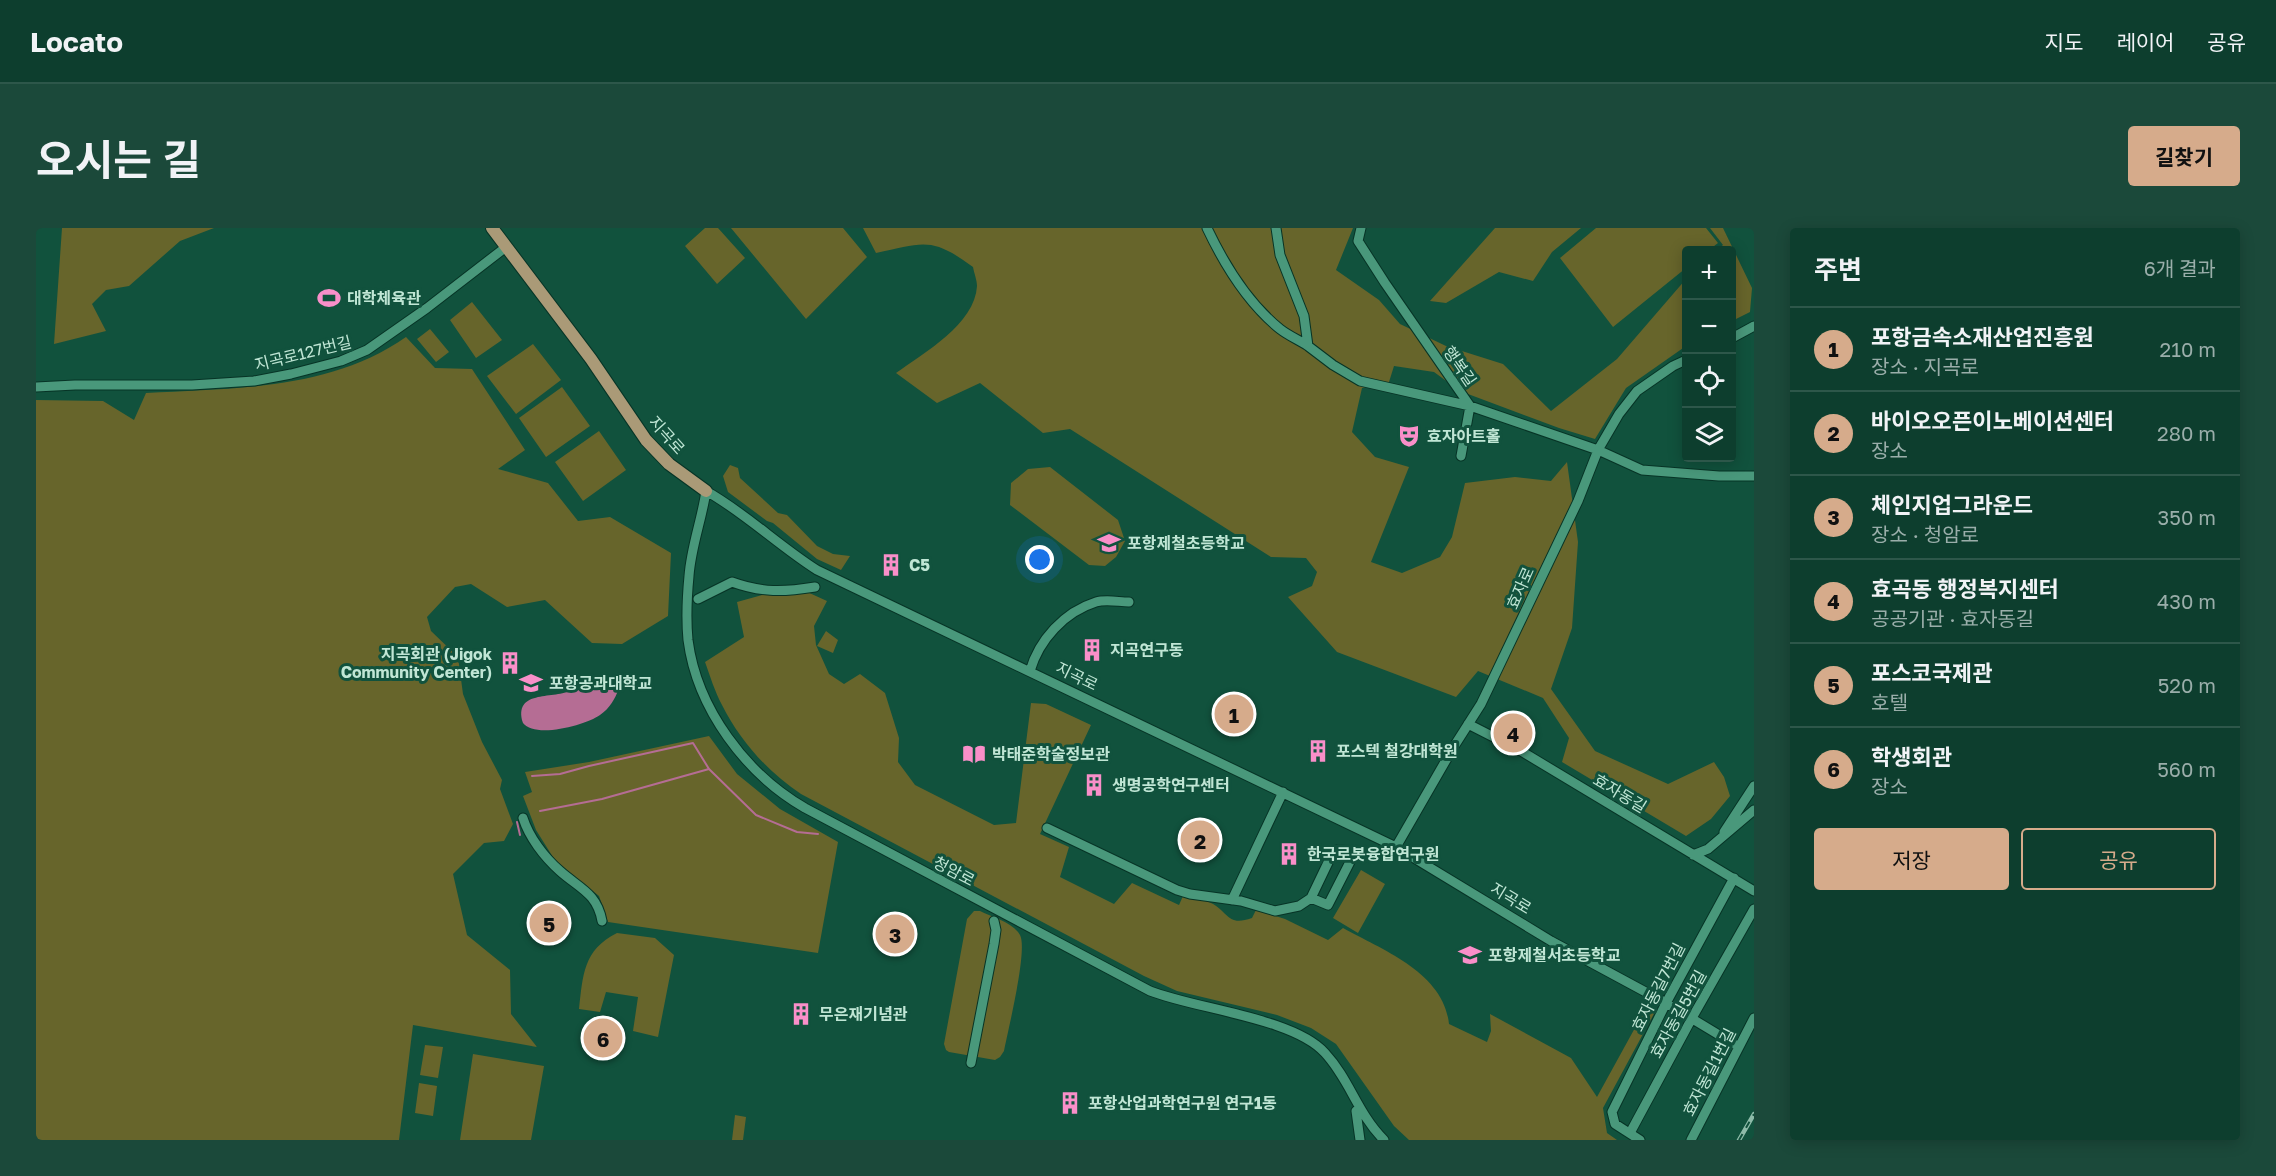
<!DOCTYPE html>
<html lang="ko">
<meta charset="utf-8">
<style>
:root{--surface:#0d3e2e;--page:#1b493a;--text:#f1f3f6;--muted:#9aaeaa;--line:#2d574a;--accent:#d6ab8b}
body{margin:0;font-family:"Golos Text","Noto Sans KR",sans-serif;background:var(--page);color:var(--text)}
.controls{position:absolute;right:18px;top:18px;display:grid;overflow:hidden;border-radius:6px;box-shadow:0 3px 15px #0003}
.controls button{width:54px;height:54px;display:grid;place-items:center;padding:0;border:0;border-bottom:2px solid var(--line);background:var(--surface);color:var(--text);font:30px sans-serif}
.you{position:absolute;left:1004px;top:332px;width:21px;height:21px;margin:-15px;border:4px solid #fff;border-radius:50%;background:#1a73e8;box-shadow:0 0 0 9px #1a73e833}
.badge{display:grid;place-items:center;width:39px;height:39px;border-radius:50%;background:var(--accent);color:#111;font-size:20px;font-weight:700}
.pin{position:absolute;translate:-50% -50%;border:3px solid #fff;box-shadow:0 2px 6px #0006}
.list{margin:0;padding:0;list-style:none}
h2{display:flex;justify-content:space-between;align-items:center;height:78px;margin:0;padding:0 24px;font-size:26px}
h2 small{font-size:20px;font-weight:400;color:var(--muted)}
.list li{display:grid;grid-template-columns:39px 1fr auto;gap:18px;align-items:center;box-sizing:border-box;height:84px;padding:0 24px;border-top:2px solid var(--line)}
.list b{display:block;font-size:22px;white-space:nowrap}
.list p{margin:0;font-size:20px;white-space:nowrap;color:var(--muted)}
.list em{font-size:20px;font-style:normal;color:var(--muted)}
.actions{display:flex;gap:12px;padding:18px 24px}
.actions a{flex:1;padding:14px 0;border:2px solid var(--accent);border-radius:6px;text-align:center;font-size:21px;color:var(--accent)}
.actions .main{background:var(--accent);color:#111}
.icon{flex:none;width:33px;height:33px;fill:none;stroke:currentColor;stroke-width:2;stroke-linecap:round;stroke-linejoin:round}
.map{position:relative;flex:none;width:1718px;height:912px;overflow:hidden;border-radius:6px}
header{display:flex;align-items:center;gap:36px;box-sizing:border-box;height:84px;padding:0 30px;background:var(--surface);border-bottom:2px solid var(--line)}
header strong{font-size:28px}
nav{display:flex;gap:33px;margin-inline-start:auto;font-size:21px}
.intro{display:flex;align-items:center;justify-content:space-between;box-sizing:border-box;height:144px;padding:0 36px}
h1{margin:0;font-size:42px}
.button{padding:15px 27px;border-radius:6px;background:var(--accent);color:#111;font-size:21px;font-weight:700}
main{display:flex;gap:36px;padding:0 36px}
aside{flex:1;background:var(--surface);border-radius:6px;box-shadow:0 3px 15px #0003}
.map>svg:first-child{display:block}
.green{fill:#67652b}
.water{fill:#b56d94}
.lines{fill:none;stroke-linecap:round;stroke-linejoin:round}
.stream{stroke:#b56d94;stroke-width:2}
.minor-casing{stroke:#073426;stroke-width:11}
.major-casing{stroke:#073426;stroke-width:14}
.minor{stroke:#49987b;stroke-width:9}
.major{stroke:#aa9a77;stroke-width:12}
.rail-casing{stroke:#8ebba9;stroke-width:4.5}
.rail{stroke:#11523d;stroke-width:2;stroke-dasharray:7;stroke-linecap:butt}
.labels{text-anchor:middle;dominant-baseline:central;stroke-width:6;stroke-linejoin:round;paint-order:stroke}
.poi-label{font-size:16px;font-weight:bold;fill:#c0e6d5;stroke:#11523d;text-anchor:start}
.street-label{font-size:16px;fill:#c0e6d5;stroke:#11523d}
</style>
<header>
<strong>Locato</strong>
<nav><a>지도</a><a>레이어</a><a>공유</a></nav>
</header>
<div class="intro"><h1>오시는 길</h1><a class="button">길찾기</a></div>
<main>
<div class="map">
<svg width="1718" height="912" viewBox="0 0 1718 912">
<rect width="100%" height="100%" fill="#11523d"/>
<!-- green -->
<path class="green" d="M26,0h152l-34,13 -51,45 -23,4 -14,14 14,27 -52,13z
M669,0h13l27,30 -28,26 -32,-38z
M695,0h112l24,29 -61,62z
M827,0h490l-17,42 43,30 21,24 46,22 57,18 48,47 66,-52 69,-80v67l-60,42 -31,51 -36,-11 -99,-37 -26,-19 -40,-6 -5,16 -27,6 -10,44 23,25 34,10 -38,95 31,11 38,-16 12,-20 13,-54 50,-6 36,4 16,-19 11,80 -6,86 -21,61 44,62 73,33 46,-22 10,15 6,19 -19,23 -25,17 -124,-74 7,-24 -26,-40 -65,-27 -22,26 -119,-45 -49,-55 24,-11 5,-14 -11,-14 -35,-1 -201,-128 -27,4 -63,-50 -43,20 -41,-30c28,-20 79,-49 81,-87 0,-6 -3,-13 -4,-19 -42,-31 -49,-24 -97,-14z
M1459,0h86l-29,24 -19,29 -34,-9 -53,31 -16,-2z
M1560,0h110l12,15 -9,7h-23v18l-73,59 -53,-69z
M1674,0h13l29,60 -2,24 -18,9v-71h-15l6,-5z
M436,74l30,38 -26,18 -26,-38z
M394,101l19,23 -13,10 -19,-23z
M370,109l29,31 37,1 53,81 -27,19 50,14 30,38 32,-4 61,36 -3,63 -46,28 -30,-1 -47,-43 -38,7 -36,-23 -16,3 -28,30 4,14 27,26 5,37 19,48 20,38 -2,9 13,35 -9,17 -20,2 -31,31 14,61 43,35 1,44 26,33 -124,-22 -14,115h-363v-740l67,1 31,19 12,-27c90,-5 184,-3 260,-56z
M497,116l28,36 -45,34 -29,-38z
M526,159l28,39 -44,31 -27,-39z
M563,203l27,39 -43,31 -28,-39z
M694,237l8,3 2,10 38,35 9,2 30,31 16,8 17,2 -9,14 -24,-11 -44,-36 -6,-2 -39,-29 -5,-16z
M1014,239l68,53 7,21 -9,16 -11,9 -16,-1 -79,-60 1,-22 17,-14z
M758,358l33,15 -13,25 2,19 13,29 15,10 16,-10 25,19 14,45 -1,24 17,23 79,40 22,-2 15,-120 15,1 45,21 -51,109 29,13 -9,30 54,27 18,-21 47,22 4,-9c8,2 20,3 28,7 18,9 16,24 41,15l4,-8 29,9 43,21 15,-12c40,22 101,45 106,96l38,18 4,-11 -1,-17 81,44 26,39 50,-91 9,4 -53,98 4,25 10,7h-208l-15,-14 -58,-82 -25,-16 -34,-13 -100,-24 -33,-15 -343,-182c-33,-22 -61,-53 -79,-89 -7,-13 -12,-29 -17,-43l39,-25 -7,-35z
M790,403l12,9 -5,13 -16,-7z
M673,508l28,38 43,35 58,33 -20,111 -210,-31 -9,-26 -43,-34 -20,-32 -13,-34 9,-4 -7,-20 64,-10z
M1325,642l24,14 -27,49 -25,-15z
M938,683h6c11,6 33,11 40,24 8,15 -12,95 -16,116l-4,6 -5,3 -46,-8 -3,-2 -2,-6 23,-125z
M581,705l38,5 19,17 -16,82 -25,-6 5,-34 -32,-5 -6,20 -21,-3c4,-34 4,-59 38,-76z
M389,817l18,2 -5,31 -18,-3z
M437,826l71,12 -13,74h-71z
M383,855l18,3 -4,30 -18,-3z
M699,887l11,2 -3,23h-11z"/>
<!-- water -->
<path class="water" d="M563,446l16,6 4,8c-4,11 -9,20 -19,27 -14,10 -65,24 -77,8 -10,-33 29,-24 47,-32 10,-6 17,-15 29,-17z"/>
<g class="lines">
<!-- stream -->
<path class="stream" d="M496,548l28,-2 29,-8 104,-23 16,26 47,46 41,17 21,2
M504,583l62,-12 107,-30
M481,594l3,13"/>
<!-- minor casing -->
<g class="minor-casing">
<path id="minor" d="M1171,0c17,36 42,76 73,101 9,7 19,11 28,17
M1240,0l4,27 24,61 4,30 25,19 27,16 110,25 -9,50
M1325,0l-3,13 27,42 85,123 128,44 44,20 77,6h35
M1696,110l22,-12
M0,159l39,-2h117l62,-4 37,-7 50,-13 26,-11 60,-42 79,-61
M662,371l34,-17c30,11 52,10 83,5
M994,443c9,-31 34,-59 66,-69 10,-3 23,0 33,0
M1432,496l53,27 233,140
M487,590c6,19 21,39 37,53 19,17 37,22 42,50
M1011,600l130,62 13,4 51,7 34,10 24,-5 12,-8 17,7 25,-49 -10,-6h-9l-23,48
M1688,604l30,-46
M1360,619l57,-99 28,-44 97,-203 20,-51 21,-36 18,-23 36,-25 13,-6
M1657,627l15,-6 46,-39
M1196,672l51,-108
M935,835l23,-119 2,-14 -2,-9
M1320,883l4,29
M1594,905l62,-115 62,-109
M1348,912c-27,-27 -34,-60 -59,-87 -31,-35 -129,-44 -175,-62l-345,-183c-59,-34 -108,-99 -117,-168 -2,-21 -1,-43 1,-64 2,-29 13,-57 17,-85 38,21 73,55 111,79l579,277 155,94 115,62 73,44
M1604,912l-25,-16 -3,-12 54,-109 68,-125
M1655,912l63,-122"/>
</g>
<!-- major casing -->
<g class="major-casing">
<path id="major" d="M456,0l99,131 55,81 23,24 37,27"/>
</g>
<!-- minor -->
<use href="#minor" class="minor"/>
<!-- major -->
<use href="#major" class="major"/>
<!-- rail casing -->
<g class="rail-casing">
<path id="rail" d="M1703,912l15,-26"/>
</g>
<!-- rail -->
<use href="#rail" class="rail"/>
</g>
<!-- icons -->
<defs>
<g id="stadium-bare" transform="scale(1.8)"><path d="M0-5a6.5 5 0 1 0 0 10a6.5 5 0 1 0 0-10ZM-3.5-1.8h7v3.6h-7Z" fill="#f98fc9" stroke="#11523d" stroke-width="2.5" paint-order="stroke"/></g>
<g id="theatre-bare" transform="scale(1.8)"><path d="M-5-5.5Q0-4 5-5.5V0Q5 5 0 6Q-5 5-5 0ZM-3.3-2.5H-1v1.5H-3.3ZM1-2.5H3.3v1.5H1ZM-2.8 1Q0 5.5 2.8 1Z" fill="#f98fc9" stroke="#11523d" stroke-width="2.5" paint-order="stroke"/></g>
<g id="school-bare" transform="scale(1.8)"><path d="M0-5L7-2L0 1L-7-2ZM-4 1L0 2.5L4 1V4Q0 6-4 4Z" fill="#f98fc9" stroke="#11523d" stroke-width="2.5" paint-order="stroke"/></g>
<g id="building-bare" transform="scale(1.8)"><path d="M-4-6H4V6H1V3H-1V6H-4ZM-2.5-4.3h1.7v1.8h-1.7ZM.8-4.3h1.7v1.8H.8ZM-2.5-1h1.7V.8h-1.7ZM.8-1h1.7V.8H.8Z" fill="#f98fc9" stroke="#11523d" stroke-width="2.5" paint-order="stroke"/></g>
<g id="university-bare" transform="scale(1.8)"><path d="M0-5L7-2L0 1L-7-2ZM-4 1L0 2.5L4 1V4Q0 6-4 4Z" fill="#f98fc9" stroke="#11523d" stroke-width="2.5" paint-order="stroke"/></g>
<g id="library-bare" transform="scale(1.8)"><path d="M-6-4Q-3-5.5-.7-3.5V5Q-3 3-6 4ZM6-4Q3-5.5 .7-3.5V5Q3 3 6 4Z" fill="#f98fc9" stroke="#11523d" stroke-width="2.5" paint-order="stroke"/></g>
</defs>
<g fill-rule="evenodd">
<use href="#stadium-bare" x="293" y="70"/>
<use href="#theatre-bare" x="1373" y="208"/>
<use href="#school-bare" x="1073" y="315"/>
<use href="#building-bare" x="855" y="337"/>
<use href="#building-bare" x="1056" y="422"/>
<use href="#building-bare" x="474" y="435"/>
<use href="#university-bare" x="495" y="455"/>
<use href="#building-bare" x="1282" y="523"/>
<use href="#library-bare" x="938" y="526"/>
<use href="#building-bare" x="1058" y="557"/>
<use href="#building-bare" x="1253" y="626"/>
<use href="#school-bare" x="1434" y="727"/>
<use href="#building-bare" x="765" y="786"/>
<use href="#building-bare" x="1034" y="875"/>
</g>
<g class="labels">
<!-- poi labels -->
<g class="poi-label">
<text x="311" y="70">대학체육관</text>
<text x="1391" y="208">효자아트홀</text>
<text x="1091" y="315">포항제철초등학교</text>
<text x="873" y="337">C5</text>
<text x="1074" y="422">지곡연구동</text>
<text x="456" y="426" text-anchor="end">지곡회관 (Jigok<tspan x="456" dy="18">Community Center)</tspan></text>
<text x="513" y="455">포항공과대학교</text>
<text x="1300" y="523">포스텍 철강대학원</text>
<text x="956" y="526">박태준학술정보관</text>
<text x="1076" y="557">생명공학연구센터</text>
<text x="1271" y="626">한국로봇융합연구원</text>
<text x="1452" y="727">포항제철서초등학교</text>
<text x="783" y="786">무은재기념관</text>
<text x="1052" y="875">포항산업과학연구원 연구1동</text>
</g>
<!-- street labels -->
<g class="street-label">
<text transform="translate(267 125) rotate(-14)">지곡로127번길</text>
<text transform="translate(1424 138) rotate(55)">행복길</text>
<text transform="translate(631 207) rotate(48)">지곡로</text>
<text transform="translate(1484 360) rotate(-66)">효자로</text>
<text transform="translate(1041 448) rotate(26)">지곡로</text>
<text transform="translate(1584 565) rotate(31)">효자동길</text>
<text transform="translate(918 643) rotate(28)">청암로</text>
<text transform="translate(1475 670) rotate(31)">지곡로</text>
<text transform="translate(1622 759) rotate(-63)">효자동길7번길</text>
<text transform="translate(1642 786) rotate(-61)">효자동길5번길</text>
<text transform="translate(1673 844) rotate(-63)">효자동길1번길</text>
</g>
</g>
</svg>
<div class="controls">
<button>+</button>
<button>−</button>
<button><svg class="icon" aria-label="locate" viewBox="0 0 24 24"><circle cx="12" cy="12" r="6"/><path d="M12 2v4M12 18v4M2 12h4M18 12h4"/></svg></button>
<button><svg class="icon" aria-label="layers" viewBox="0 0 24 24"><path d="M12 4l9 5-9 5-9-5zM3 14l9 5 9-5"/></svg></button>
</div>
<div class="you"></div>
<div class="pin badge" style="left:1198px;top:486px">1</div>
<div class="pin badge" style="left:1164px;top:612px">2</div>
<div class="pin badge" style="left:859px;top:706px">3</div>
<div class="pin badge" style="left:1477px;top:505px">4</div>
<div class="pin badge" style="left:513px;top:695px">5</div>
<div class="pin badge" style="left:567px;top:810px">6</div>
</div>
<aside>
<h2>주변<small>6개 결과</small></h2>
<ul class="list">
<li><span class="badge">1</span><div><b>포항금속소재산업진흥원</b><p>장소 · 지곡로</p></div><em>210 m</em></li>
<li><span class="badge">2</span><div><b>바이오오픈이노베이션센터</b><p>장소</p></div><em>280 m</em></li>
<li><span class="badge">3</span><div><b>체인지업그라운드</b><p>장소 · 청암로</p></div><em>350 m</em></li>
<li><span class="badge">4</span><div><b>효곡동 행정복지센터</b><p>공공기관 · 효자동길</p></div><em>430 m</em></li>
<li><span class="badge">5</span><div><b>포스코국제관</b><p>호텔</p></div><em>520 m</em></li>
<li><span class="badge">6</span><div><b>학생회관</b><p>장소</p></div><em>560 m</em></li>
</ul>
<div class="actions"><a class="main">저장</a><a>공유</a></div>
</aside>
</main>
